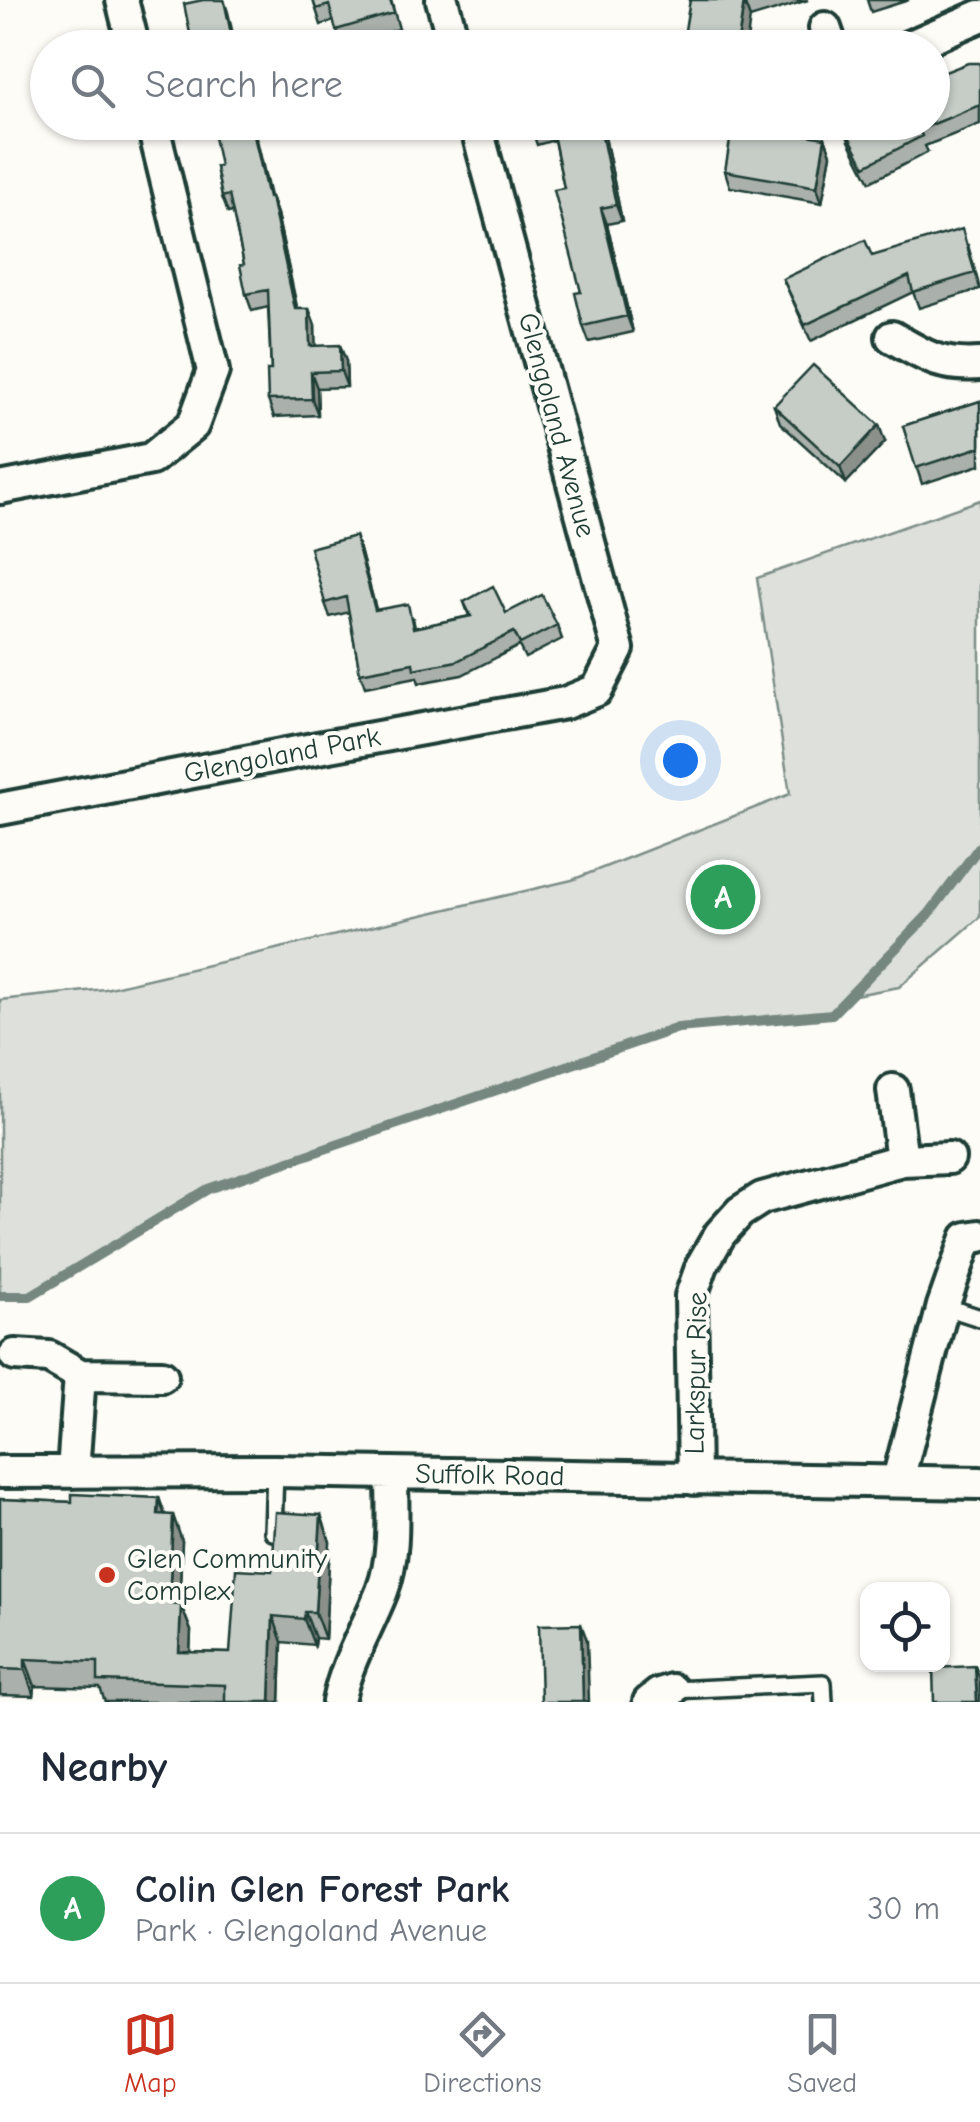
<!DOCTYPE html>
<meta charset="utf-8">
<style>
:root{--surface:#fff;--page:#f6f6f7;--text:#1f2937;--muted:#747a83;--line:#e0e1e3;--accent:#c8321e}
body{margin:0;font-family:"Comic Neue",sans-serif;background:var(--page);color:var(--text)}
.controls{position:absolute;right:30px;bottom:30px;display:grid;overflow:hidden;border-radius:20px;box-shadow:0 2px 8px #0004}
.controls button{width:90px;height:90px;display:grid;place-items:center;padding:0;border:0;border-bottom:2px solid var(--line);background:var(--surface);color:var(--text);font:50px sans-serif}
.you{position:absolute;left:680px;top:760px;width:35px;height:35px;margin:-25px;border:8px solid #fff;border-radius:50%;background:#1a73e8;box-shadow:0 0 0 15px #1a73e833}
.badge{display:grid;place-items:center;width:65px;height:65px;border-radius:50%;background:var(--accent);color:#fff;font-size:32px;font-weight:700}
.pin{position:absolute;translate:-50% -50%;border:5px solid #fff;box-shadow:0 2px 10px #0006}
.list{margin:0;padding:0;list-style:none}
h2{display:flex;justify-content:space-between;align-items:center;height:130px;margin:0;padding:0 40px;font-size:42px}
h2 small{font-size:32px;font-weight:400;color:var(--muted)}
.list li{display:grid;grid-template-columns:65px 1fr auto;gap:30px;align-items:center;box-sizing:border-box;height:150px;padding:0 40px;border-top:2px solid var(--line)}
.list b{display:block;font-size:38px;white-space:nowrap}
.list p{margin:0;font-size:32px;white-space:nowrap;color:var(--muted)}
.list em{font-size:32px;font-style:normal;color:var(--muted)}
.icon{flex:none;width:55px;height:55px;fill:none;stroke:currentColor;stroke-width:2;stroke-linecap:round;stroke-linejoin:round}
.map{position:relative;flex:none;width:980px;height:1702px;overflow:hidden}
.search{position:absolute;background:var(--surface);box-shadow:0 2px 8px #0004;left:30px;right:30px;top:30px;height:110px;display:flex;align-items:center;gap:25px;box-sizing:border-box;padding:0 35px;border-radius:55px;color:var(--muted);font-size:38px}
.sheet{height:280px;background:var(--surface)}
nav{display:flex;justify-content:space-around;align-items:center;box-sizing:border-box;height:140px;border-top:2px solid var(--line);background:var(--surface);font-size:28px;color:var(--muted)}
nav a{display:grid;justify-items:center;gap:5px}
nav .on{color:var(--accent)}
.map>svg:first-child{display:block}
.green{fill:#dde0db;stroke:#7e8e88;stroke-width:2.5}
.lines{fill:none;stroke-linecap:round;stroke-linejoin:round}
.stream{stroke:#75877f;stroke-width:10}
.service-casing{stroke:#1f3d34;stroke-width:22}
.minor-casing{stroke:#1f3d34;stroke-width:38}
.service{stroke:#fdfcf7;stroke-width:15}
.minor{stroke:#fdfcf7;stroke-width:30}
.wall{fill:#aab0ab;stroke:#1f3d34;stroke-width:2.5}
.shaded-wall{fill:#8b908b;stroke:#1f3d34;stroke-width:2.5}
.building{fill:#c6cdc7;stroke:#1f3d34;stroke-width:2.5}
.poi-dot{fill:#c8321e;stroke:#fdfcf7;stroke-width:4}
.labels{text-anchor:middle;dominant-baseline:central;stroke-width:8;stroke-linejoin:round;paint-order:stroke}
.street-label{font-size:28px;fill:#1f3d34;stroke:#fdfcf7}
.poi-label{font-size:28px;fill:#1f3d34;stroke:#fdfcf7;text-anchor:start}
</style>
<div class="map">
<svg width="980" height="1702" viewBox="0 0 980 1702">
<rect width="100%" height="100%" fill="#fdfcf7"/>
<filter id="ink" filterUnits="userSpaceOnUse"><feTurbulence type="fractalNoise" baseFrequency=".01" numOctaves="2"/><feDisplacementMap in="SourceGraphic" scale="20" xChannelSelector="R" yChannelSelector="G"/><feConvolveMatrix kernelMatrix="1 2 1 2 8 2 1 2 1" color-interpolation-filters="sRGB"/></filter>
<g filter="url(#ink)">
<!-- green -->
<path class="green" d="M980,500v417l-81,70 -49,9 -18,18 -154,14 -486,166 -162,102h-30v-296l105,-11 467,-109 218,-86 -33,-216z"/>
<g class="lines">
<!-- stream -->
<path class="stream" d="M0,1296h30l178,-107 470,-161 154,-14 97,-100 51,-68"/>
<!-- service casing -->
<g class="service-casing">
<path id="service" d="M943,1306l37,12
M273,1532l2,-61
M672,1690l151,-7 1,19"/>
</g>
<!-- minor casing -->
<g class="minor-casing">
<path id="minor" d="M122,0l12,48
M442,0l13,48
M825,28l7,20
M906,48l74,-32
M892,337c33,19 48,30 88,27
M0,488l151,-29 42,-34 20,-54 -61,-249
M0,809l318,-61 247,-45 32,-13 21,-41 -143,-527
M893,1090l9,70
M15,1355l34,2 31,18 -7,97
M80,1375l82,1
M0,1472l275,-1 705,12
M694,1479l-3,-183 11,-31 18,-31 20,-22 22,-14 140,-38 47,-2
M898,1480l45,-174 24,-68 13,-2
M338,1702c8,-40 29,-73 44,-111 14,-37 10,-79 10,-118
M649,1702l10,-8 13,-4"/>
</g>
<!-- service -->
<use href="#service" class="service"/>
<!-- minor -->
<use href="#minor" class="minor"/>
</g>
<!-- wall -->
<path class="wall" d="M313,0h78l8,29 -57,17 -8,-25 -13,4z
M690,0h118l-58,18z
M867,0h42l-38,12z
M980,66v58l-55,22 3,6 -58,30 -21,-41 -6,-16z
M529,122h73l20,99 -15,3 26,108 -44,10 -6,-16 -2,-34 -17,-104 -10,-48 -17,5z
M825,138l6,16 -9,49 -92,-16 -5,-16z
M216,167l55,30 6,17 20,95h12l6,16v21l31,15 1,26 -30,1 1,27 -44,2 -6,-17 3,-30 -3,-63 -16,4 -6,-17 -2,-30 -11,-52 -5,1 -6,-16z
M968,245l12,44 -61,19 -6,-16 -102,49 -28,-62 89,-23z
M980,401v64l-58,19 -19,-58z
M774,406l111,36 -39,41 -66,-60z
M360,550l16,60 37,8 2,10 54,-12 -5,-14 93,23 5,14 -37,19 -6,-12 -57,29 -43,8 -2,-6 -52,10 -5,-14 -11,-61 -19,5 -5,-14z
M159,1498l6,17 17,26 -3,64h2l10,26 -1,21 40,1 42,-82 49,-56 9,27 -5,97 -10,-1 -1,7 -32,-3 -2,60h-175l-5,-14 -65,-2 -1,10 -34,-1v-196l72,3z"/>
<!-- shaded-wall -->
<path class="shaded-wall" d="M224,0l4,12 8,36h-2z
M744,2l6,16 -4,30h-9z
M251,122h2l21,92 -6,-16z
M599,122h3l20,99 -6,-16z
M825,138l6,16 -9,49 -5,-16z
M271,197l6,17 24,111 -6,-16z
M601,208l6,16 26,108 -6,-16z
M309,309l6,16 1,37 -6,-16z
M340,345l6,16 1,26 -6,-16z
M311,372l6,16 1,27 -6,-16z
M879,425l6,17 -39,41 -6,-16z
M355,536l5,14 20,74 -5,-14z
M159,1498l9,26 -10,-10z
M173,1515l9,26 -4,89 -9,-26z
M321,1515l9,27 -5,97 -10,-27z
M181,1605l10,26 -2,47 -10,-26z
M305,1612l10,26 -1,7 -10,-26z
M273,1616l9,26 -2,60h-10z
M581,1624l6,16 2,62h-6z
M25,1659l10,27 -1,10 -9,-26z
M975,1666l5,13v23h-3z"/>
<!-- building -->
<path class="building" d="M203,0h21l10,48h-41l-9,-44z
M313,0h77l4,13 -58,17 -7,-25 -13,4z
M690,0h60l-6,2 -7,46h-55z
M968,63h11l1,3v39l-61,25 3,6 -57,30 -22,-41 5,-3h84v-45z
M211,122h40l17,76 3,-1 24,112h14l1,37 30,-1 1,26 -30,1 1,27 -44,1 -1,-30h4l-3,-80 -22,4 -6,-29 4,-1 -15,-69 -7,2 -6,-30 4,-1z
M529,122h70l17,83 -15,3 26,108 -44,10 -8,-33 6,-1 -27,-102 10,-2 -13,-64 -20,5z
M733,122l92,16 -8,49 -92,-16z
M962,229l13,44 -62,19 -4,-16 -104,49 -22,-46 82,-39 7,16z
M813,365l66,60 -39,42 -66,-61z
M980,401v46l-64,21 -13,-42z
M355,536l20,74 33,-6 5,24 58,-12 -7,-14 29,-16 13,27 36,-18 15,30 -37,19 -6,-12 -57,29 -43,8 -1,-6 -53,10 -14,-76 -21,6 -15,-55z
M72,1494l87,4 -1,16 15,1 -4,89 12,1 -2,47 51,1 6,-84 36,2 4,-59 45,3 -6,97h-10l-1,7 -31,-3 -3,86h-45v-17l-127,-4v-19l-73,-3v11l-25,-1v-170l72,3z
M581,1624l2,78h-42l-2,-77z
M975,1666l2,36h-43l-1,-34z"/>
</g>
<!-- markers -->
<circle class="poi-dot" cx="107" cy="1575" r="10"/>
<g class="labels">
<!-- street labels -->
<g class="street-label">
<text transform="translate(557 425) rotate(75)">Glengoland Avenue</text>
<text transform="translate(282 755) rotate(-11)">Glengoland Park</text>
<text transform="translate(696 1373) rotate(-89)">Larkspur Rise</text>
<text transform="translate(490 1475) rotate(1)">Suffolk Road</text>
</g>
<!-- poi labels -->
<g class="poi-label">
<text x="127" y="1559">Glen Community<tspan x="127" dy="32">Complex</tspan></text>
</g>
</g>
</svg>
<div class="controls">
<button><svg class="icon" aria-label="locate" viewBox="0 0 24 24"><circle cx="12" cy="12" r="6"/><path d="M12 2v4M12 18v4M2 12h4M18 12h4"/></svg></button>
</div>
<div class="you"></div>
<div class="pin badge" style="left:723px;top:897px;background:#2e9e5b">A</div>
<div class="search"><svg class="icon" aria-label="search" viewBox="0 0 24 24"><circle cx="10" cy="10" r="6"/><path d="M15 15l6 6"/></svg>Search here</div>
</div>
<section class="sheet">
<h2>Nearby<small></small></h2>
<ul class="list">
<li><span class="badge" style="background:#2e9e5b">A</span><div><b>Colin Glen Forest Park</b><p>Park · Glengoland Avenue</p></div><em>30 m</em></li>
</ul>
</section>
<nav>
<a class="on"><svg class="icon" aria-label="map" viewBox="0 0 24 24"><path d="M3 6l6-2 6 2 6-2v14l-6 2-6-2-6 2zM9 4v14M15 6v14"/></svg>Map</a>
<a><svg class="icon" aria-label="directions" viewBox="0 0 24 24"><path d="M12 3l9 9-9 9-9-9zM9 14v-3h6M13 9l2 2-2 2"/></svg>Directions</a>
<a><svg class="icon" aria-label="saved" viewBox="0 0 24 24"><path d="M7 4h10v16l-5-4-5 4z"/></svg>Saved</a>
</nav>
